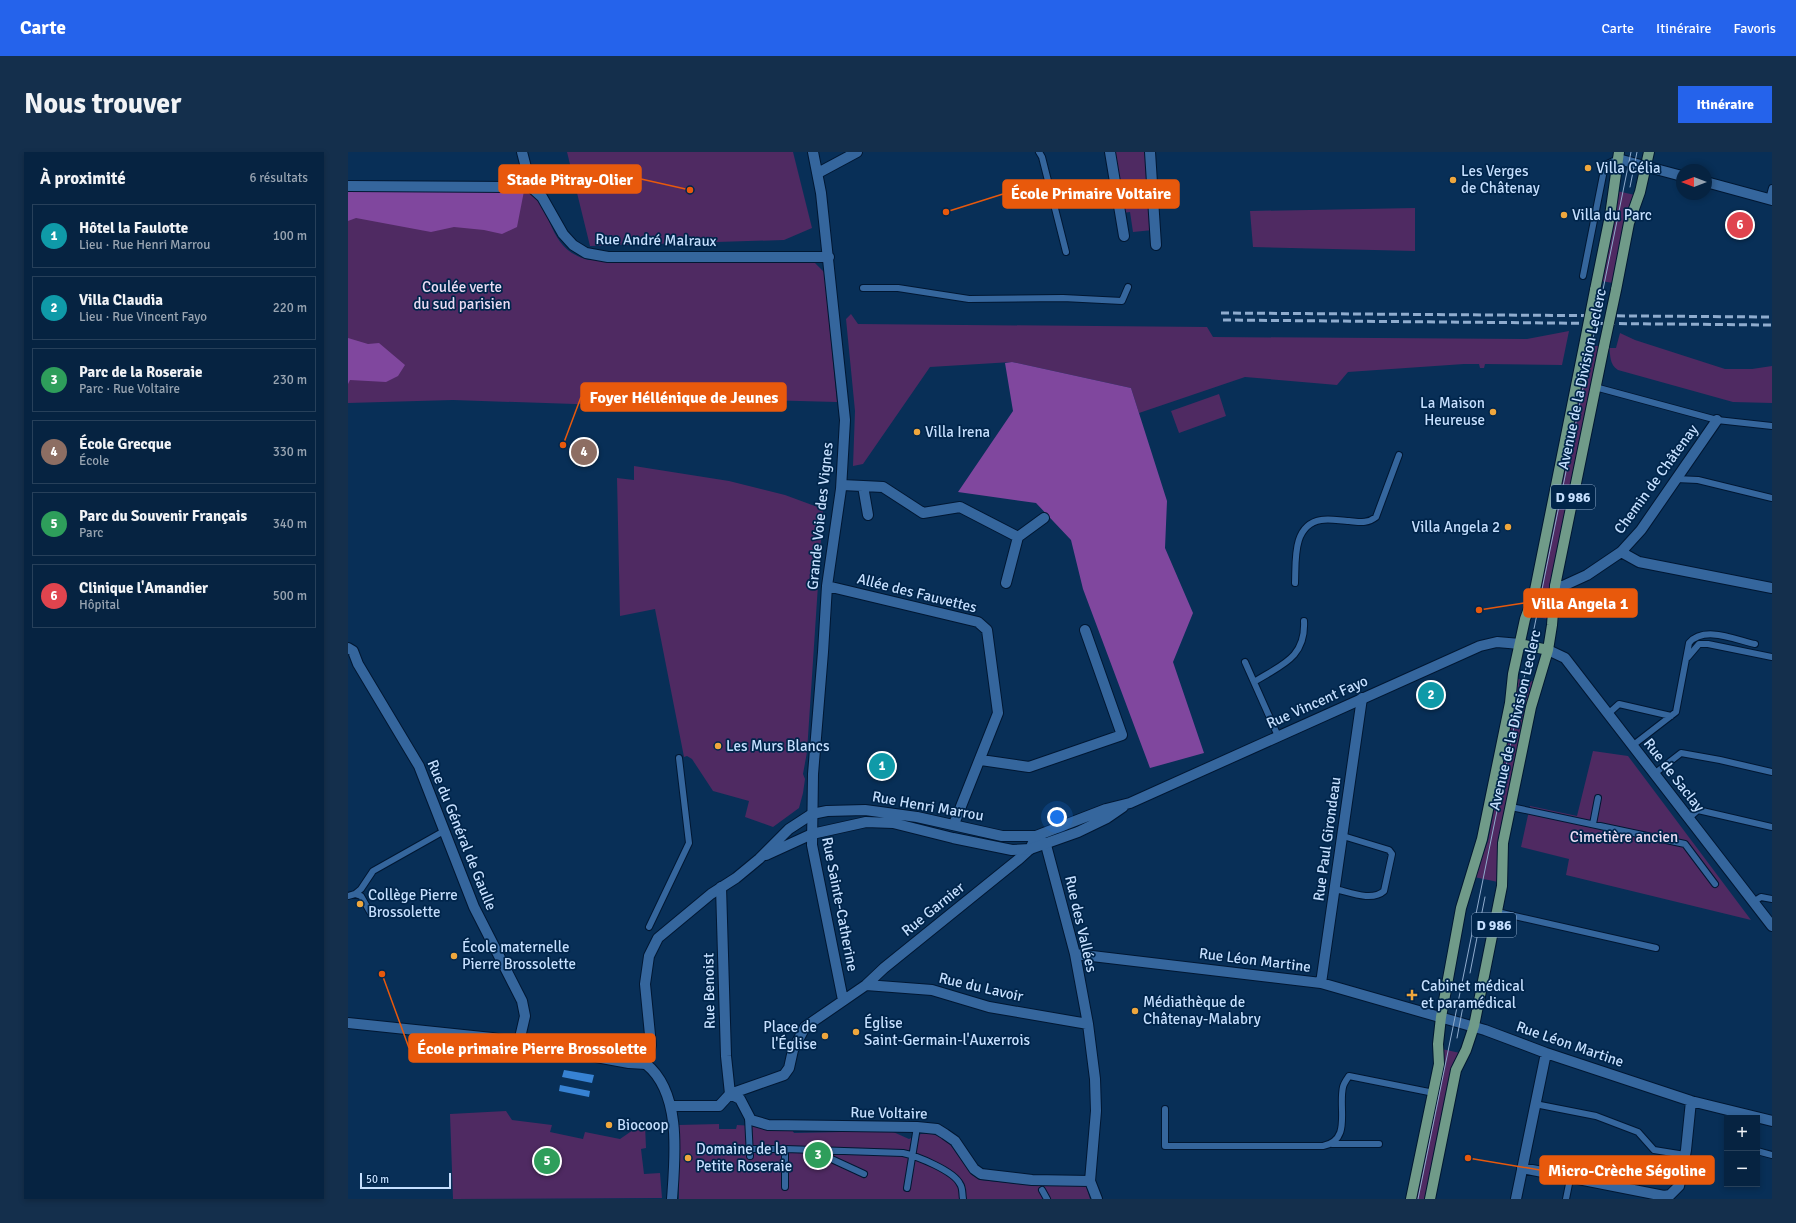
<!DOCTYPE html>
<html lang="fr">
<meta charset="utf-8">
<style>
:root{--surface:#062341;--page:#142f4c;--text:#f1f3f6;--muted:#98a4b1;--line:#27405a;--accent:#2563eb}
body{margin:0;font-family:Signika,sans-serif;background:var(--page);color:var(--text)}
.controls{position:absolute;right:12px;bottom:12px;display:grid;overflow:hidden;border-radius:0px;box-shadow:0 2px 6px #0003}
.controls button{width:36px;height:36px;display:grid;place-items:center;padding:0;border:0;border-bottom:1px solid var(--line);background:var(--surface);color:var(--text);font:20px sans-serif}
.compass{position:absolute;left:1328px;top:12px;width:36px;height:36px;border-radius:50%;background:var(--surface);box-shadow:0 2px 6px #0003;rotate:270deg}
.scale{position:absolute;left:12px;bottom:10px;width:91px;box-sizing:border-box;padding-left:4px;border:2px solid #c5dffe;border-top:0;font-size:11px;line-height:14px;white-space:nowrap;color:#c5dffe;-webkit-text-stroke:3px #00254b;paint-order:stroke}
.you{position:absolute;left:709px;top:665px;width:14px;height:14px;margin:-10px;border:3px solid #fff;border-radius:50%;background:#1a73e8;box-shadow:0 0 0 6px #1a73e833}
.badge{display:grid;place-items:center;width:26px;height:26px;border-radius:50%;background:var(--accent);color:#fff;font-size:13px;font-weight:700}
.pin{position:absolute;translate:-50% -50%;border:2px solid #fff;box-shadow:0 1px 4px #0006}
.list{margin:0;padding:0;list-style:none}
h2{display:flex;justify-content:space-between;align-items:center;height:52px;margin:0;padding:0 16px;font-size:17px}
h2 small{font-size:13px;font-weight:400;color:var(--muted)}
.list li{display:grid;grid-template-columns:26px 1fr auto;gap:12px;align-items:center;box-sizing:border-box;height:64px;margin:0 8px 8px;padding:0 8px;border:1px solid var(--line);border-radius:0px}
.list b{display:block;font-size:15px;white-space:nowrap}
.list p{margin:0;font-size:13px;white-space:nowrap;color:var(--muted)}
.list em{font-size:13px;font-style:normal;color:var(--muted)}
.map{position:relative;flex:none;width:1424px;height:1047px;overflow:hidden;border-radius:0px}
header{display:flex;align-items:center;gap:24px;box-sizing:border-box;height:56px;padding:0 20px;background:var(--accent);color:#fff}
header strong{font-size:19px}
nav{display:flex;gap:22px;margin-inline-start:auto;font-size:14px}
.intro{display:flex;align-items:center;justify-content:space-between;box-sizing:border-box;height:96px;padding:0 24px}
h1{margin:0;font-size:28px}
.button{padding:10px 18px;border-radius:0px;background:var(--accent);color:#fff;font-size:14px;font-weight:700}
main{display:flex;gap:24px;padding:0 24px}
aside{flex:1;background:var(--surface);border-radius:0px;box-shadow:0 2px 6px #0003}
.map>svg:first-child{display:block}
.green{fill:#4f2a62}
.forest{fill:#80479e}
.water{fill:#3782d3}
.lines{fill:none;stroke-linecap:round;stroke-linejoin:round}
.lane-casing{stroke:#001732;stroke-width:8}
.street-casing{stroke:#001732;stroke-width:12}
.secondary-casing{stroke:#001732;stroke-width:12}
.primary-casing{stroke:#001732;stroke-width:12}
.lane{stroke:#35669d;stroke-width:6}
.street{stroke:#35669d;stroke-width:10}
.secondary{stroke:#35669d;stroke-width:10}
.primary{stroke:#709b89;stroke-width:10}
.tram{stroke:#8facce;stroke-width:1}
.rail{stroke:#8facce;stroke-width:3;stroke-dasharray:8 4;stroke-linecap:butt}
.primary-bridge-casing{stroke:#001732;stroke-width:12;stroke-linecap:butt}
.primary-bridge{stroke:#709b89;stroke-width:10}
.poi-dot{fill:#efa73d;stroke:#00254b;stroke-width:1.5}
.labels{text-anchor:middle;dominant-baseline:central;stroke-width:3.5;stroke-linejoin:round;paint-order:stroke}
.shield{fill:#00254b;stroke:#8aa7c8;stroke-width:1}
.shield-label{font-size:14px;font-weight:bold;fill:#c5dffe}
.poi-label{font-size:15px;fill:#c5dffe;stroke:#00254b;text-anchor:start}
.street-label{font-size:15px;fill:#c5dffe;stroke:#00254b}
.park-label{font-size:15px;fill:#ebddf4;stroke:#00254b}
.leader{fill:none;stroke:#e8590c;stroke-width:1.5}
.callout-dot{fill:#e8590c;stroke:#00254b;stroke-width:1.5}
.callout{fill:#e8590c;stroke:#e8590c;stroke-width:1.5}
.callout-label{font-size:16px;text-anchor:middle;font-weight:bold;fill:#fff}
</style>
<header>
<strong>Carte</strong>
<nav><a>Carte</a><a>Itinéraire</a><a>Favoris</a></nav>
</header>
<div class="intro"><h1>Nous trouver</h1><a class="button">Itinéraire</a></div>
<main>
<aside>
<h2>À proximité<small>6 résultats</small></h2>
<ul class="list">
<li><span class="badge" style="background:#0f9aa8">1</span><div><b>Hôtel la Faulotte</b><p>Lieu · Rue Henri Marrou</p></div><em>100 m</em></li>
<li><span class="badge" style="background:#0f9aa8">2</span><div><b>Villa Claudia</b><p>Lieu · Rue Vincent Fayo</p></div><em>220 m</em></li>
<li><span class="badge" style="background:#2e9e5b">3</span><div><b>Parc de la Roseraie</b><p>Parc · Rue Voltaire</p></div><em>230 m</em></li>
<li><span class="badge" style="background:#8d6e63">4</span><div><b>École Grecque</b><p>École</p></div><em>330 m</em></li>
<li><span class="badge" style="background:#2e9e5b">5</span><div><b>Parc du Souvenir Français</b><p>Parc</p></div><em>340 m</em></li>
<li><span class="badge" style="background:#e0444e">6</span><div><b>Clinique l'Amandier</b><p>Hôpital</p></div><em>500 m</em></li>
</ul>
</aside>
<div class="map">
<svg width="1424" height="1047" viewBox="0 0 1424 1047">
<rect width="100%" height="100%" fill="#082f57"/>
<!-- green -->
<path class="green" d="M219,0h226l19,76 -28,12 -194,6z
M766,0h33l6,78 -20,2 -3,-20 -7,1z
M0,37l179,3c28,13 17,57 62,68l226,3 9,9 13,130 -192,-5v2h-11v7l-181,-6 -105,3z
M1269,39l18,4 -22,88 -12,-2z
M1067,56v43l-162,-4 -3,-36z
M503,162l7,10 349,3 6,10 314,2 42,-8 -7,34 -77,-1 -1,4h-4l-1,-4h-15l-116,8 -11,13 -92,-8 -106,36 -8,-25 -119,-26 -82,5 -67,97 -10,2 2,-55 -9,-92z
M1272,181l15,7 90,29h27l20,-3v37l-39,-1 -115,-32c-9,-6 -7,-14 -9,-22h7z
M1240,194h13l-53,273 -18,-3z
M871,242l7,22 -47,17 -8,-22z
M286,314l95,15 56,14 38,14 -16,243 -4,22 2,5 -2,14 -4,15 -26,19 -28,-10 4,-16 -36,-10 -21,-32 -5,-3 -3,1 -29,-148 -35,7 -3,-138 17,2z
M1170,527l18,3 -38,200 -24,-5 14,-36 27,-140z
M1245,599l35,5 123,164 -185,-45 3,-16 -48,-12 9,-41 47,10z
M1094,897l18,4 -33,146h-12z
M158,959l6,9 40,5 -2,7 33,7 2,-7 35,7 19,-13 6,-1 1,23 -5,1 3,25 16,-1 2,25 -209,1 -3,-85z
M371,972v5h17l1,-4 54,3 3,5 97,-2 18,8 12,-5 9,-1 16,6 26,36 8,5 48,5 58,1 4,13h-411l-1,-74z"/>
<!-- forest -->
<path class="forest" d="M0,37l176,2 -7,36 -15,7 -18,-4 -30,-3 -23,5 -75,-14 -8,3z
M0,186l20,6 11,-1 26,22 -7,11 -12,6 -36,-2 -2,4z
M664,210l119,26 36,113 -2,47 28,65 -20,49 31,91 -54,15 -67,-179 -12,-49 -35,-37 -78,-11 55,-81 -8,-48z"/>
<!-- water -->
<path class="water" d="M216,918l30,5 -2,8 -30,-6z
M212,933l30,6 -1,6 -30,-6z"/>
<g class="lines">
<!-- lane casing -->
<g class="lane-casing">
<path id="lane" d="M691,0l3,5 24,95
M1421,47l3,-11
M1235,124l22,-111 13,-6
M515,136h35l71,11 94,-1 59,3 6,-14
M1247,235l122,33 55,6
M1328,327l22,1 74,18
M947,431c1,-22 -3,-58 26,-63 9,-2 20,1 28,1 11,1 18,3 27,-4l23,-62
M1340,505l11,-13h9l64,13
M897,510l33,74
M906,530c27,-17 52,-24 50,-61
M1260,562l11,-10 52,12
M1284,594l44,-34 13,-69c15,-18 47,-3 66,1
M1306,622l27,-21 39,7 52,12
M1163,655l174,37 30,40
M1341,666l9,-8 74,17
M1245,672l5,-26
M987,737c14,3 37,13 49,2l8,-37 -3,-4 -46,-14
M7,742l6,2 9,16
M0,744l7,-2 6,-5 12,-18 71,-40
M1405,750l8,-5 11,2
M1149,760l159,36
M301,775l40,-84 -10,-85
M1187,952l61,12 42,16 16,18 31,5
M817,957v37h158c29,-6 15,-37 20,-59 1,-4 4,-8 6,-11l85,17
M400,965l2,39
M984,992h47
M362,997h75
M464,998l52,24
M1409,999l15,4
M437,1035v-38l118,4c14,3 51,18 57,31 3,4 2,10 3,15
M559,1036l10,-61
M694,1038l5,9
M1218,1047l4,-20"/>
</g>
<!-- street casing -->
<g class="street-casing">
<path id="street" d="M174,0l9,35
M465,0l8,41 24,227 -4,69 -14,97 -4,66 -10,122 -1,71 31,155
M762,0l14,84
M802,0l6,93
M1270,7l64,17
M470,21l39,-21
M1358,30l66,18
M0,34l183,1 11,10 21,37 10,11 13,8 22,4h221
M494,333l21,1 5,29
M515,334l20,1 40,26 37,-6 58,30 -12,46
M670,385l26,-19
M1273,400l18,10 133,26
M479,434l151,36 9,8 11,83 -44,111
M1207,434h8l24,-11 34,-23 20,-22 76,-110
M0,496l5,3 5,13 61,102 55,141 48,94 3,15 -6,26
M633,608l48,7 93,-32 -37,-105
M373,735l5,169 4,38
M727,802l246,29 164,47 61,23 145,48 81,20
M973,831l41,-285
M518,833l66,5 57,17 99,17
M298,912c36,29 29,93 26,135
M382,942l10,5 11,21 17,5 149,2 20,2 8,5 10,7 19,28 7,5 51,6 58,1
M323,954h48l11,-12 54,-19 5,-7 4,-18 12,-23 61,-42 18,-17 135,-109 11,-10 6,-13 10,9 29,109 13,70 7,55 1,32 -6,70 7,18
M1174,1016l142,28 6,-1 9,-9 7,-36 5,-49
M1168,1047l30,-146"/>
</g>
<!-- secondary casing -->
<g class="secondary-casing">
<path id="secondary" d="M1200,498l17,8 207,268
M418,703l46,-21 54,-12 27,1 60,15 59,12 18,-1 48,-17 29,-14 16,-11
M0,871l144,15 137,25 17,1 5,-19 -6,-61 4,-28 9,-18 53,-44 25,-16 23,-19 30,-30 23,-15 15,-3 38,-1 52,7 85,19h34l70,-27 24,-6 350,-157 17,-4 23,2"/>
</g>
<!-- primary casing -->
<g class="primary-casing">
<path id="primary" d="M1247,138l15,-74 9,-64
M1268,138l13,-67 11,-31 9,-40
M1172,492l28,6
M1063,1047l28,-135 -1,-20 3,-27 20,-109 21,-69 28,-136 3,-29 12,-55 9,-24 50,-249
M1082,1047l26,-129 10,-20 8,-24 28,-140 1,-43 28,-136 17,-57 4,-25 3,-39 49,-240"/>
</g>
<!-- lane -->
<use href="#lane" class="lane"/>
<!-- street -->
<use href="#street" class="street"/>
<!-- secondary -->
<use href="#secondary" class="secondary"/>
<!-- primary -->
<use href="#primary" class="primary"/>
<!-- tram -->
<path class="tram" d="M1282,35l7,-35
M1122,821l15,-76
M1109,886l7,-37
M1070,1047l213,-1047"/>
<!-- rail -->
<path class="rail" d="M873,161l551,4
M875,168l549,5"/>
<!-- primary-bridge casing -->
<g class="primary-bridge-casing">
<path id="primary-bridge" d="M1236,194l11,-56
M1256,194l12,-56"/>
</g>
<!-- primary-bridge -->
<use href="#primary-bridge" class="primary-bridge"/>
</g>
<!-- markers -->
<g class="poi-dot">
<circle cx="1240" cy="16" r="4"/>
<circle cx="1105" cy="28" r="4"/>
<circle cx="1216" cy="63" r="4"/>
<circle cx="1145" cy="260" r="4"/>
<circle cx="569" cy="280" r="4"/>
<circle cx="1160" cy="375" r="4"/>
<circle cx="370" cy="594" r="4"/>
<circle cx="12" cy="752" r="4"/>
<circle cx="106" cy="804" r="4"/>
<path d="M1062 837h4v4h4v4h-4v4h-4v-4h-4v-4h4z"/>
<circle cx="787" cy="859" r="4"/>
<circle cx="508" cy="880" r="4"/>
<circle cx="477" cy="884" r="4"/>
<circle cx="261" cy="973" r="4"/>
<circle cx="340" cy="1006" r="4"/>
</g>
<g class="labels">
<!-- shield labels -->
<g class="shield">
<rect x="1203" y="333" width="44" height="24" rx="3"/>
<rect x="1124" y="761" width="44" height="24" rx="3"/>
</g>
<g class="shield-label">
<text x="1225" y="345">D 986</text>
<text x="1146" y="773">D 986</text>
</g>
<!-- poi labels -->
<g class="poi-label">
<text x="1248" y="16">Villa Célia</text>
<text x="1113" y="19">Les Verges<tspan x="1113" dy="17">de Châtenay</tspan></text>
<text x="1224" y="63">Villa du Parc</text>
<text x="1137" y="251" text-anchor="end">La Maison<tspan x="1137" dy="17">Heureuse</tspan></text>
<text x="577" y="280">Villa Irena</text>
<text x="1152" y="375" text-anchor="end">Villa Angela 2</text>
<text x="378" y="594">Les Murs Blancs</text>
<text x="20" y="743">Collège Pierre<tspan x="20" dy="17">Brossolette</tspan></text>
<text x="114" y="795">École maternelle<tspan x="114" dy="17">Pierre Brossolette</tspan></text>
<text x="1073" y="834">Cabinet médical<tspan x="1073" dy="17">et paramédical</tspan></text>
<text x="795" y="850">Médiathèque de<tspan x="795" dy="17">Châtenay-Malabry</tspan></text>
<text x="516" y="871">Église<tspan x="516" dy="17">Saint-Germain-l'Auxerrois</tspan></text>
<text x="469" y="875" text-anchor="end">Place de<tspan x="469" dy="17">l'Église</tspan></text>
<text x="269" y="973">Biocoop</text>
<text x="348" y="997">Domaine de la<tspan x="348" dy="17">Petite Roseraie</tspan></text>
</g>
<!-- street labels -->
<g class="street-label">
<text transform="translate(308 88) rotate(1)">Rue André Malraux</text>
<text transform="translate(1234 227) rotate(-78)">Avenue de la Division Leclerc</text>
<text transform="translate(1308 327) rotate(-54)">Chemin de Châtenay</text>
<text transform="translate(472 364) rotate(-84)">Grande Voie des Vignes</text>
<text transform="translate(569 441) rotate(14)">Allée des Fauvettes</text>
<text transform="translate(969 550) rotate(-24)">Rue Vincent Fayo</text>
<text transform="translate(1167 568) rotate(-77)">Avenue de la Division Leclerc</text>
<text transform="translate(1326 623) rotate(52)">Rue de Saclay</text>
<text transform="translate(580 654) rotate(10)">Rue Henri Marrou</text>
<text transform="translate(114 683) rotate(68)">Rue du Général de Gaulle</text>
<text transform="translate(979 687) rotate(-82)">Rue Paul Girondeau</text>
<text transform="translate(492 752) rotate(79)">Rue Sainte-Catherine</text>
<text transform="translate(585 757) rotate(-39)">Rue Garnier</text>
<text transform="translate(733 772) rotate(77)">Rue des Vallées</text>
<text transform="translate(907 808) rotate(7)">Rue Léon Martine</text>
<text transform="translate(633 835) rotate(13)">Rue du Lavoir</text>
<text transform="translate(361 839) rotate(-91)">Rue Benoist</text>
<text transform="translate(1222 892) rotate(19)">Rue Léon Martine</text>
<text transform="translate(541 961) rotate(1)">Rue Voltaire</text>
</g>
<!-- park labels -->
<g class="park-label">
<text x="114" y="135">Coulée verte<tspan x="114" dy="17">du sud parisien</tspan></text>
<text x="1276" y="685">Cimetière ancien</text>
</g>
</g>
<!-- callouts -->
<path class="leader" d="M342 38L293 27M598 60L655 42M215 293L233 245M1131 458L1176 451M34 822L61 896M1120 1006L1192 1018"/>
<g class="callout-dot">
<circle cx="342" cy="38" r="4"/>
<circle cx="598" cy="60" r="4"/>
<circle cx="215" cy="293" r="4"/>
<circle cx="1131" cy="458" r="4"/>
<circle cx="34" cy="822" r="4"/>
<circle cx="1120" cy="1006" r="4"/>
</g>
<g class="callout">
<rect x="151" y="13" width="142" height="28" rx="4"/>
<rect x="655" y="28" width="176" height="28" rx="4"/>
<rect x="233" y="231" width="205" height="28" rx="4"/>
<rect x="1176" y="437" width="113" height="28" rx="4"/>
<rect x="61" y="882" width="246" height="28" rx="4"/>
<rect x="1192" y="1004" width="174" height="28" rx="4"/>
</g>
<g class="callout-label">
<text x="222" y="33">Stade Pitray-Olier</text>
<text x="743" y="47">École Primaire Voltaire</text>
<text x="336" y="251">Foyer Héllénique de Jeunes</text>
<text x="1232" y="457">Villa Angela 1</text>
<text x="184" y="902">École primaire Pierre Brossolette</text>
<text x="1279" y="1024">Micro-Crèche Ségoline</text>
</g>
</svg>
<div class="controls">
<button>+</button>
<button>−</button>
</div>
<svg class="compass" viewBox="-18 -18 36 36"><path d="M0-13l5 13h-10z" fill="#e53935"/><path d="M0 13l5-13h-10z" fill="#98a4b1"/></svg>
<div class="scale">50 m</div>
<div class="you"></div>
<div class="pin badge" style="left:534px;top:614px;background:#0f9aa8">1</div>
<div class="pin badge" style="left:1083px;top:543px;background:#0f9aa8">2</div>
<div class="pin badge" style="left:470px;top:1003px;background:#2e9e5b">3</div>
<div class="pin badge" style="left:236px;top:300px;background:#8d6e63">4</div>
<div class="pin badge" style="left:199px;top:1009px;background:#2e9e5b">5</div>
<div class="pin badge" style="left:1392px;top:73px;background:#e0444e">6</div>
</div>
</main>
